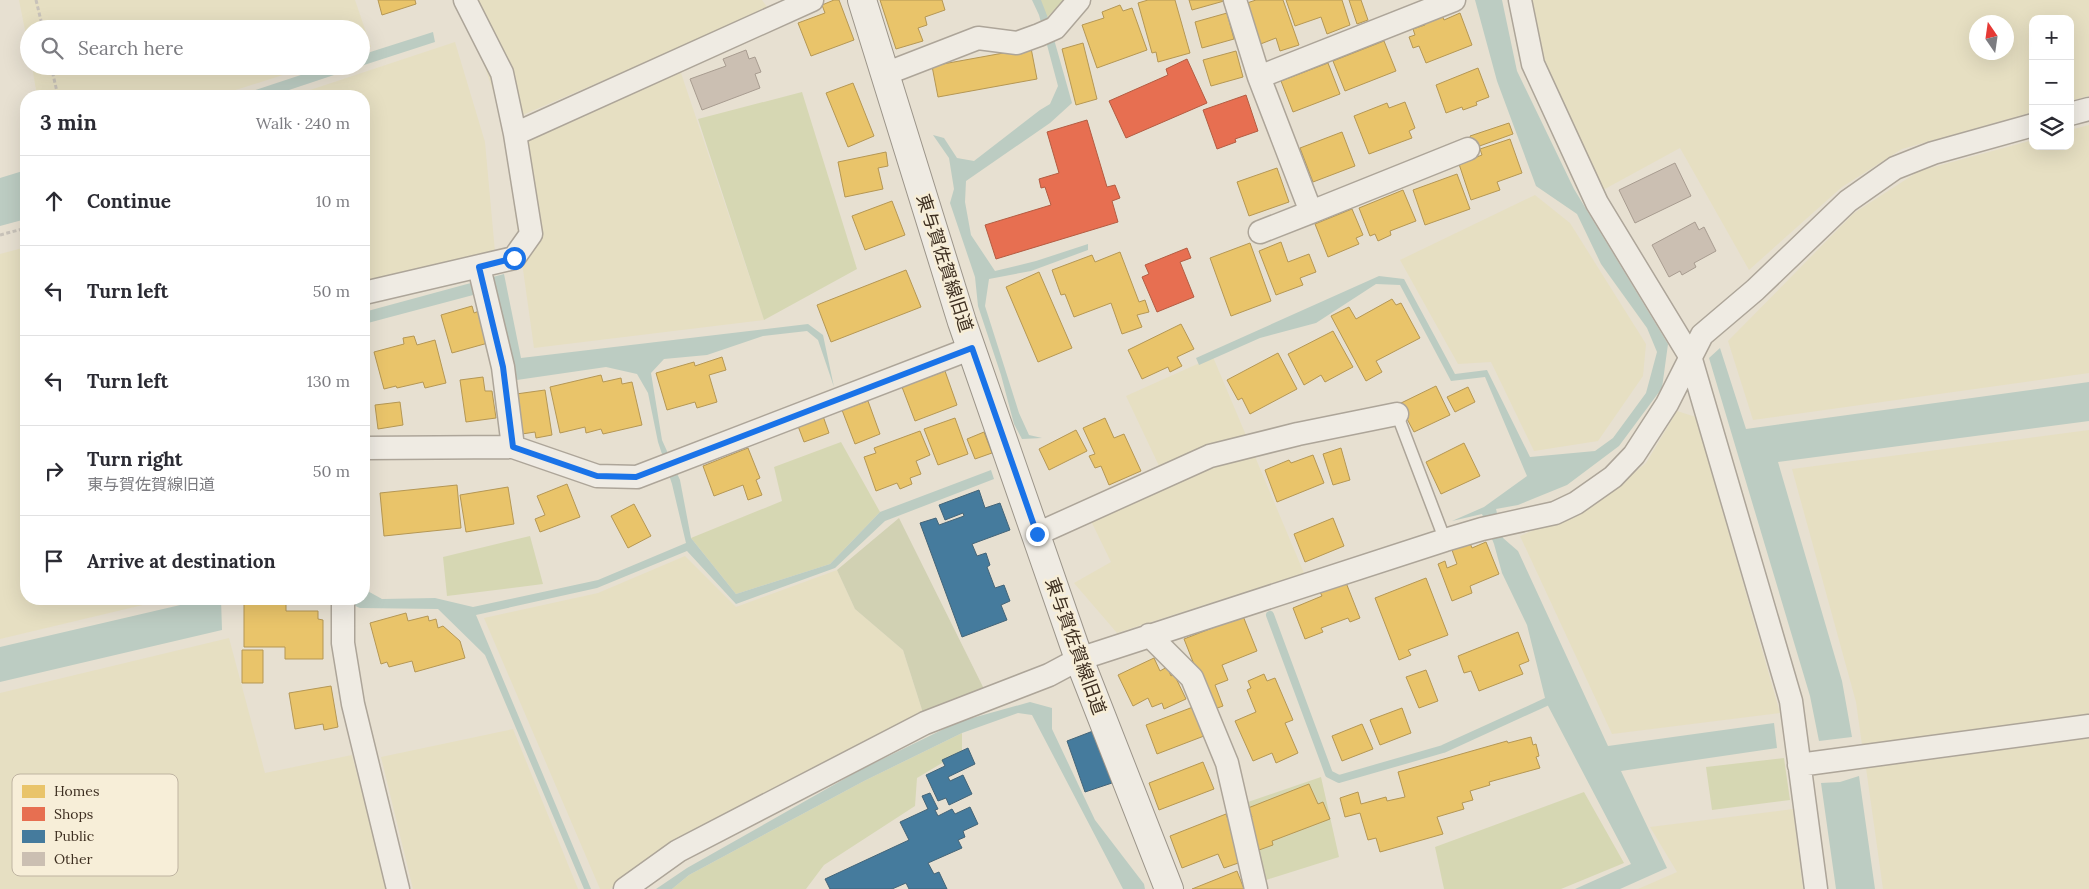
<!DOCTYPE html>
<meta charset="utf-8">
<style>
:root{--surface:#fff;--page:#f7f7f7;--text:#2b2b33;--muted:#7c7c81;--line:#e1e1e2}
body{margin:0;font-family:Lora,"Noto Sans JP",serif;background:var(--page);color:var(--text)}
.controls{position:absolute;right:15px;top:15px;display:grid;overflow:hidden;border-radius:10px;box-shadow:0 5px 20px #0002}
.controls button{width:45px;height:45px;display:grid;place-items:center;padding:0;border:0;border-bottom:1px solid var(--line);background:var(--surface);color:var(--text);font:25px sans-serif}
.compass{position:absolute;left:1969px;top:15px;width:45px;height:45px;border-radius:50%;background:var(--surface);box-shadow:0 5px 20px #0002;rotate:347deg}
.stop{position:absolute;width:15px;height:15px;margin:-11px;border:4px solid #1a73e8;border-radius:50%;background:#fff}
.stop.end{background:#1a73e8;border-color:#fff;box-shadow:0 1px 5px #0008}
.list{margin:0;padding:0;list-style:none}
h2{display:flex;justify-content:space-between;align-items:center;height:65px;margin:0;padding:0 20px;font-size:21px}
h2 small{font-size:16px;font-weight:400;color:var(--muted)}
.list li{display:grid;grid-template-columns:32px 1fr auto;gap:15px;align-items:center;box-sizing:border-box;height:90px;padding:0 20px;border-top:1px solid var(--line)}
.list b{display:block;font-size:19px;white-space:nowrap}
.list p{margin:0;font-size:16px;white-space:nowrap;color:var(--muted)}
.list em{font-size:16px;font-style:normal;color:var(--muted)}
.icon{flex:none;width:28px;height:28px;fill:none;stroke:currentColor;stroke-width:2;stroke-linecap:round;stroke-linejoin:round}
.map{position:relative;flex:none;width:2089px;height:889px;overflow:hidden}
.search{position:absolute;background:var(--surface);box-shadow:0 5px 20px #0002;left:20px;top:20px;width:350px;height:55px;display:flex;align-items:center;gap:12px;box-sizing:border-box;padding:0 18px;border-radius:28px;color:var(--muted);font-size:19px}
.panel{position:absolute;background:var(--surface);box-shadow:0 5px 20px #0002;left:20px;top:90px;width:350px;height:515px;border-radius:20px}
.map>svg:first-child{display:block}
.farmland{fill:#e6dfc2;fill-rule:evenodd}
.green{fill:#d6d7b3}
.cemetery{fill:#d1d1b3}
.water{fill:#bcccc2}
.homes{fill:#e9c46a;stroke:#b59754}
.shops{fill:#e76f51;stroke:#b45c42}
.public{fill:#457b9d;stroke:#436478}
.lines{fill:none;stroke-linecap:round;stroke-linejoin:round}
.stream{stroke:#bcccc2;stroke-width:8}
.building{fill:#cbbfb2;stroke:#a89c90}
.service-casing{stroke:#ada599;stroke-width:14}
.minor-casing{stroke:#ada599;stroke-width:25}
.secondary-casing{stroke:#9c958a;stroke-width:30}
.path{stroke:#c8c2b9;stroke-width:3;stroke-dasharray:4 2.5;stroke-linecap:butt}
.service{stroke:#efebe3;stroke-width:11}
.minor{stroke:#efebe3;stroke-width:22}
.secondary{stroke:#efebe3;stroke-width:28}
.route{stroke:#1a73e8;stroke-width:6}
.labels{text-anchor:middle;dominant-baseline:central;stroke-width:5;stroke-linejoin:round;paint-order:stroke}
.street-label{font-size:18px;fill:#3d2e20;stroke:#f7eed8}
.key{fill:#f7eed8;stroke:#bfb4a1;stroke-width:1}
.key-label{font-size:14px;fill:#3d2e20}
</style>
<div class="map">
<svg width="2089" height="889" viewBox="0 0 2089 889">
<rect width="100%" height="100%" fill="#e7e0d1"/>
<!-- farmland -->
<path class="farmland" d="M19,0h336l16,47 -10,3v-21h-332v21z
M462,0h300l5,7 -95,44 -168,72z
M1531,0h558v96l-19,5v-82h-37v93l-131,37 -60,38 -93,83 -69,-122 -77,42 -61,-136zM1976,22h30v30h-30z
M455,42l30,100 10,110 -131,38v-194h-72z
M32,66h279l-94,30h-180z
M680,70l84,250 -230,28 -28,-200z
M2089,125v248l-336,47 -25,-79 126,-128 65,-42 114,-31v6h37v-16z
M1535,195l35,28 76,121 -3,32 -45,65 -64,10 -43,-89 -33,2 -58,-104z
M26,247v352h142l-168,40v-385z
M1213,357l91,216 -187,60 -43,-50 37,-21 -20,-41 78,-34 -43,-91z
M1677,411l19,6 84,296 -168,21 -92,-198 77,-33 49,-40z
M2089,430v285l-227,30 -6,-43 -64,-233z
M685,556l51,51 101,-37 18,39 48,41 21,66 -252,126 -62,47h-10l-116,-271 114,-25z
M229,638l36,135 87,-18 35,134h-387v-196z
M513,729l65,160h-165l-32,-132z
M2089,738v151h-206l-17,-121z
M1793,809l10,80h-165l39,-17 -27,-45z"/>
<!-- green -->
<path class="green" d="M1037,0h28l-20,19z
M802,92l55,177 -93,51 -66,-201z
M841,442l39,70 -50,52 -94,30 -45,-56 91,-37 -8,-34z
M530,536l13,48 -96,12 -4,-39z
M962,733v18l-45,27 -2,28 -91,59 -18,24h-134l17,-14 175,-94z
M1784,758l6,42 -78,10 -6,-43z
M1321,777l18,80 -73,23 -18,-78z
M1584,792l40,71 -63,26h-117l-9,-42z"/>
<!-- cemetery -->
<path class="cemetery" d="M899,518l86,173 -61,25 -21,-66 -48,-41 -18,-39z"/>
<!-- water -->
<path class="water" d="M1032,0h9l7,18 24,85 -22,20 -84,58 -1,21 6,33 24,36 41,-10 52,-17v6l-57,21 -42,8 -4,27 34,107 10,22 13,3 -20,1 -8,-15 -13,-49 -23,-69 -3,-29 -25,-74 4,-14 -5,-31 -16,-23 11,3 13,20 17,3 66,-51 10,-6 8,-18 -19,-71z
M1475,0h27l15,71 57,118 94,155 -6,44 -43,58 -52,39 -49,20 -22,4 7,29 15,13 90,195 166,-23 3,25 -156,23 46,97 -47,21h-45l56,-25 -85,-162 -19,-77 -25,-52 -8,-29 -12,-30 -30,7 32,-14 43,-31 -42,-99 -34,4 -51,-96 -24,-1 -60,39 -56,15 -61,27 -3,-7 183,-82 25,3 51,95 32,-4 43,87 65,-6 18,-13 33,-45 11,-41 -10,-24 -46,-64 -24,-50 -41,-28 -39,-105z
M433,32l2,10 -74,24v-11z
M328,66h33l-90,30h-34z
M26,170v49l-26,7v-48z
M504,274l17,84 287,-34 15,11 11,52 -16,-47 -11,-9 -44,5 -56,19 -43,4 -13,14 11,67 18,40 11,58 45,56 94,-30 50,-52 111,-42 3,9 -109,42 -50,47 -99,36 -49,-53 -90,37 -121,27 115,274h-7l-99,-234 -47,-46 -78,-1 -22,-9h26v-10l18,10 53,-1 38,9 125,-27 88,-37 -14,-59 -14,-42 -10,-49 -11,-19 -31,-7 -96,14 -18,-91 -128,34v-12z
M1720,348l26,81 343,-47v39l-311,41 64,219 10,56 -33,4 -9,-45 -101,-338z
M206,599h15l1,31 -222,52v-35z
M1030,702l22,6v21l43,91 49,64 1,5h-22l-91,-174 -14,-2 -56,20 -98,48 -175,94 -17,14h-16l31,-21 173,-98 98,-48z
M1859,776l16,113h-39l-15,-106 19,-1z"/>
<!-- homes -->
<path class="homes" d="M378,0h37l1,4 -34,11z
M834,0h5l15,40 -43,16 -13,-33 27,-10 -3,-8z
M880,0h62l3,10 -20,7 2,8 -9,3 5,13 -27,8z
M1148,0h27l15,53 -32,9 -2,-10 -4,1 -14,-50z
M1189,0h35v1l-32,9z
M1256,0h27l16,45 -19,6 -4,-13 -18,7 -14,-41z
M1286,0h56l8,25 -23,9 -6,-17 -26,9z
M1349,0h12l7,20 -11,4z
M1120,5l3,6 9,-3 15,42 -50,18 -15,-43 22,-7 -2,-6z
M1227,13l7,26 -32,9 -7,-26z
M1441,13l3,7 16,-7 12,32 -46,18 -7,-17 -6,2 -4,-11 6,-2 -2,-6 12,-4 -2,-4z
M1384,41l12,30 -51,20 -12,-30z
M1083,43l14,56 -21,6 -14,-56z
M1031,48l6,31 -99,18 -6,-31z
M1236,51l7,26 -32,9 -8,-26z
M1328,63l12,31 -47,18 -12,-31z
M1478,68l11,29 -13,5 1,3 -14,5 -1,-3 -16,6 -10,-28z
M853,83l21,53 -26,11 -22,-54z
M1405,102l10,26 -6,3 3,7 -43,16 -15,-38 33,-13 2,5z
M1509,123l4,11 -39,14 -4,-12z
M1342,132l13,34 -42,16 -13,-34z
M1510,139l12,34 -25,9 3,8 -29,10 -12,-36 23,-9 -2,-6z
M886,152l2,14 -10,2 5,21 -38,8 -7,-35z
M1277,168l12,34 -40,14 -12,-34z
M1457,174l13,35 -45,16 -12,-35z
M1403,190l13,31 -26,10 1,4 -13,6 -3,-7 -5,2 -11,-28z
M892,201l13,34 -40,15 -13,-34z
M1352,209l11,26 -7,3 3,6 -31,13 -13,-33z
M1281,242l7,20 21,-8 7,18 -16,6 3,7 -27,10 -17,-44z
M1250,243l21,58 -40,15 -21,-58z
M1120,252l19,50 6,-2 4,12 -12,3 5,12 -20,7 -11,-31 -37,14 -9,-23 -4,1 -9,-25 40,-15 3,7z
M906,270l15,37 -90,35 -14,-37z
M1039,272l33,76 -34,14 -32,-75z
M1392,299l4,6 5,-2 19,35 -44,23 6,11 -16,9 -35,-65 18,-9 7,12z
M472,306l2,7 5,-2 9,32 -36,10 -11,-38z
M1181,324l13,25 -17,8 5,9 -12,6 -2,-5 -26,12 -14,-29z
M1333,331l20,36 -28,15 -4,-7 -17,10 -16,-31z
M414,336l3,9 18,-5 11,43 -21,5 -2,-6 -26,6 -1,-2 -12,3 -10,-37 30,-8 -1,-6z
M1278,353l19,36 -47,25 -8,-16 -4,2 -11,-20z
M722,357l4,13 -17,5 8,27 -20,6 -2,-6 -28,8 -11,-37 38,-11 1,4z
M945,371l12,34 -42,16 -13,-34z
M601,375l2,7 18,-4 1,6 10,-2 10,43 -39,9 -2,-5 -15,4 -1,-6 -25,6 -10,-46z
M483,377l2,14h7l4,27 -30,4 -6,-42z
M1436,386l14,29 -36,17 -15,-28z
M1468,387l7,15 -20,10 -8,-15z
M545,390l7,45 -16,3 -1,-6 -13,2 -6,-40z
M868,401l12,33 -25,10 -13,-34z
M400,402l3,23 -25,4 -3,-24z
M823,416l6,17 -25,9 -6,-16z
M955,418l13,36 -30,11 -14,-36z
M1105,418l9,20 10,-4 17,37 -32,14 -8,-19 -6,2 -6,-12 6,-2 -12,-26z
M1076,430l11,21 -38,19 -10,-21z
M920,431l10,24 -14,6 5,13 -11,4 2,6 -12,5 -3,-6 -21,8 -12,-34 12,-4 -2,-5z
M984,432l8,21 -17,6 -8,-20z
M1464,443l16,33 -39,18 -15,-32z
M748,448l12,30 -4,2 6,15 -14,5 -5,-15 -29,11 -11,-30z
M1341,448l9,32 -17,5 -10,-31z
M1313,455l11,28 -47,19 -12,-32 24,-10 2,3z
M567,484l13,33 -40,15 -5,-13 10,-4 -8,-19z
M457,485l4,43 -77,8 -4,-43z
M508,487l6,37 -48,8 -6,-37z
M634,504l17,32 -23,12 -17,-32z
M1333,518l11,28 -39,16 -11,-28z
M1486,542l13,32 -29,12 2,7 -20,8 -14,-37 7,-3 2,7 10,-4 -5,-14 18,-7 2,5z
M1426,578l22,57 -40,15 3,5 -12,5 -24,-62z
M1345,580l15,38 -10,4 -2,-4 -27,10 2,4 -18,7 -12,-31 29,-12 -3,-6z
M244,599h20v3h22v9h32v8l5,1v39h-38v-12h-41z
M406,613l2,8 20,-5 1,5 7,-2 2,9 5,-2 17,15 5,17 -50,14 -3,-11 -23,6 -2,-5 -6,2 -11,-41z
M1243,616l14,35 -35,14 6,15 -13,5 8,21 -11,4 -28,-71z
M1518,632l11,29 -10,4 4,9 -44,17 -8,-20 -7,2 -6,-17z
M242,650h21v33h-21z
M1154,658l6,13 7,-4 4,9 3,-2 12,25 -22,10 -2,-6 -10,4 -4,-9 -15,8 -15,-31z
M1426,670l12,31 -19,7 -13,-31z
M1264,674l3,7 8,-3 18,42 -8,3 13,30 -22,10 -4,-10 -19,8 -18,-40 21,-9 -9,-22 4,-2 -3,-7z
M331,686l7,41 -14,3 -1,-6 -28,5 -6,-36z
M1193,707l11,29 -47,18 -11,-29z
M1402,708l9,25 -31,12 -10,-25z
M1362,724l11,25 -31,12 -10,-25z
M1531,737l2,8 3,-1 3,12 -3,1 4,11 -51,14 1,3 -20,6 3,9 -11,3 2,6 -27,8 6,17 -63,18 -4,-14 -8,2 -8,-27 -15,4 -5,-19 18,-6 3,12 25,-7 1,4 18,-4 -7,-25 109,-31 1,2z
M1203,762l11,27 -55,21 -10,-27z
M1309,784l9,20 5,-2 7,17 -58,22 1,4 -14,5 -12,-31 5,-2 -4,-9z
M1226,814l18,47 -20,7 -6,-14 -36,14 -12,-32z
M1237,871l7,18h-52z"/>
<!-- shops -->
<path class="shops" d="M1187,59l20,44 -81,35 -17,-37 59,-26 -2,-6z
M1246,95l12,36 -23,8 1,3 -19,7 -14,-39z
M1087,120l20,67 8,-2 5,13 -8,3 6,21 -122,37 -11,-34 66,-20 -6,-18 -4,1 -2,-9 20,-6 -12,-41z
M1187,248l4,10 -11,4 14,35 -37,15 -15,-35 7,-3 -4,-9z"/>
<!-- public -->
<path class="public" d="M979,490l6,18 15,-5 10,27 -38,14 5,12 9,-3 4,12 -3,2 8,21 9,-3 6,16 -9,4 6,15 -45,17 -42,-114 16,-5 3,7 25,-9 -1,-3 -18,7 -6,-15z
M1093,731l19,52 -27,9 -18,-51z
M968,748l7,16 -27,13 2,4 13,-6 9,19 -23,11 -3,-7 -8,3 -12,-26 19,-9 -3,-6z
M930,793l8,16 -3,1 3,6 14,-7 3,5 15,-7 8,17 -15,7 2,6 -7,3 4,8 -34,15 6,11 5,-2 8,17h-38l-3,-6 -14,6h-62l-5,-10 84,-39 -9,-18 28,-13 -6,-13z"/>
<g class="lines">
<!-- stream -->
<path class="stream" d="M1270,615l59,159 10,5 104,-30 103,-47"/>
</g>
<!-- building -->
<path class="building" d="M746,50l3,9 6,-2 6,15 -6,2 5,14 -58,22 -12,-31 36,-13 -3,-7z
M1675,163l16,33 -56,27 -16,-33z
M1695,222l4,8 5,-3 12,24 -22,12 2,4 -14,8 -2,-4 -11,6 -17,-32z"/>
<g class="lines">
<!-- service casing -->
<g class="service-casing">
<path id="service" d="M1397,414l48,126"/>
</g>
<!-- minor casing -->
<g class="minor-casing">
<path id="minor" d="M465,0l37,73 13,61
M1235,0l24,77 52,135 157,-63
M1520,0l13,64 64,139 93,153 101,345 25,188
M885,74l93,-36 39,5 22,-8 16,-7 24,-28
M1259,77l195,-77
M2070,114l19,-5
M1260,232l51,-20
M479,267l24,100 10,80
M364,293l150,-35 17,-24 -16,-100 297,-134
M365,448l148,-1 84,29 40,1 335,-129
M1037,534l173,-78 88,-22 99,-20
M343,599v44l10,61 45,185
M1149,635l43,43 35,85 29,126
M1799,765l290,-39
M625,889l53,-38 247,-128 124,-48 30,-16 366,-119 37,-11 73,-16 21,-10 37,-26 21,-22 33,-51 35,-69 53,-45 93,-89 47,-33 38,-15 100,-28"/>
</g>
<!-- secondary casing -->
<g class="secondary-casing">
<path id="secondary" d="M862,0l100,322 117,337 90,230"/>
</g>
<!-- path -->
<path class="path" d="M36,0l7,29
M51,66l7,30
M0,235l26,-7"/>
<!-- service -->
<use href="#service" class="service"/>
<!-- minor -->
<use href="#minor" class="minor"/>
<!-- secondary -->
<use href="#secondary" class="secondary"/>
</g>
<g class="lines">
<!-- route -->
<path class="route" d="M514,258l-35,9 24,100 10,80 84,29 39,1 336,-129 65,186"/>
</g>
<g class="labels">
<!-- street labels -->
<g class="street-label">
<text transform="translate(945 263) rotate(72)">東与賀佐賀線旧道</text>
<text transform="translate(1076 646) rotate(70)">東与賀佐賀線旧道</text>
</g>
</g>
<!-- legend -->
<rect x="12" y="774" width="166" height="102" rx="8" class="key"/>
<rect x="22" y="785" width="23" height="13" fill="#e9c46a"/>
<rect x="22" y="807" width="23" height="14" fill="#e76f51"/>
<rect x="22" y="830" width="23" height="13" fill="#457b9d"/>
<rect x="22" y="852" width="23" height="14" fill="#cbbfb2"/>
<g class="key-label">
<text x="54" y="796">Homes</text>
<text x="54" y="819">Shops</text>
<text x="54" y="841">Public</text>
<text x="54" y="864">Other</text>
</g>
</svg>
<div class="controls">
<button>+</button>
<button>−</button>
<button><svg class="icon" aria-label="layers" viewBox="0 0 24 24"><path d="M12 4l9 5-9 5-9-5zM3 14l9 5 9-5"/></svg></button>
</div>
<svg class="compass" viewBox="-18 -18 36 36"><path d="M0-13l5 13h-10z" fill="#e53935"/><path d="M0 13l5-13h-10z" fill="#7c7c81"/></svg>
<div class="stop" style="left:514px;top:258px"></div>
<div class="stop end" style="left:1037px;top:534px"></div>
<div class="search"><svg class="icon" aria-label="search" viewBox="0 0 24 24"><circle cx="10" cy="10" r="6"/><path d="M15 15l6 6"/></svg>Search here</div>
<section class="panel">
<h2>3 min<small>Walk · 240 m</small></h2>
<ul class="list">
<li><svg class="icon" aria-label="ahead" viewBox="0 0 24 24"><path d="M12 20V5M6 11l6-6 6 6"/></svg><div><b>Continue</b></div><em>10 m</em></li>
<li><svg class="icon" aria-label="left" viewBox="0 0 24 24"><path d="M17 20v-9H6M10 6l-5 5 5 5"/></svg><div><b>Turn left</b></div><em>50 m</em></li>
<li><svg class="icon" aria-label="left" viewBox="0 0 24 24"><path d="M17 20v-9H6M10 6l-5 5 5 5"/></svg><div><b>Turn left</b></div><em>130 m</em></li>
<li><svg class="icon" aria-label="right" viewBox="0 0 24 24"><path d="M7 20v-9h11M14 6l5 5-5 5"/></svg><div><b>Turn right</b><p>東与賀佐賀線旧道</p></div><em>50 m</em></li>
<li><svg class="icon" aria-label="arrive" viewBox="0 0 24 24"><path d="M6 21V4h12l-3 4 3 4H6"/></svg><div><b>Arrive at destination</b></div></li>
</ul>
</section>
</div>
